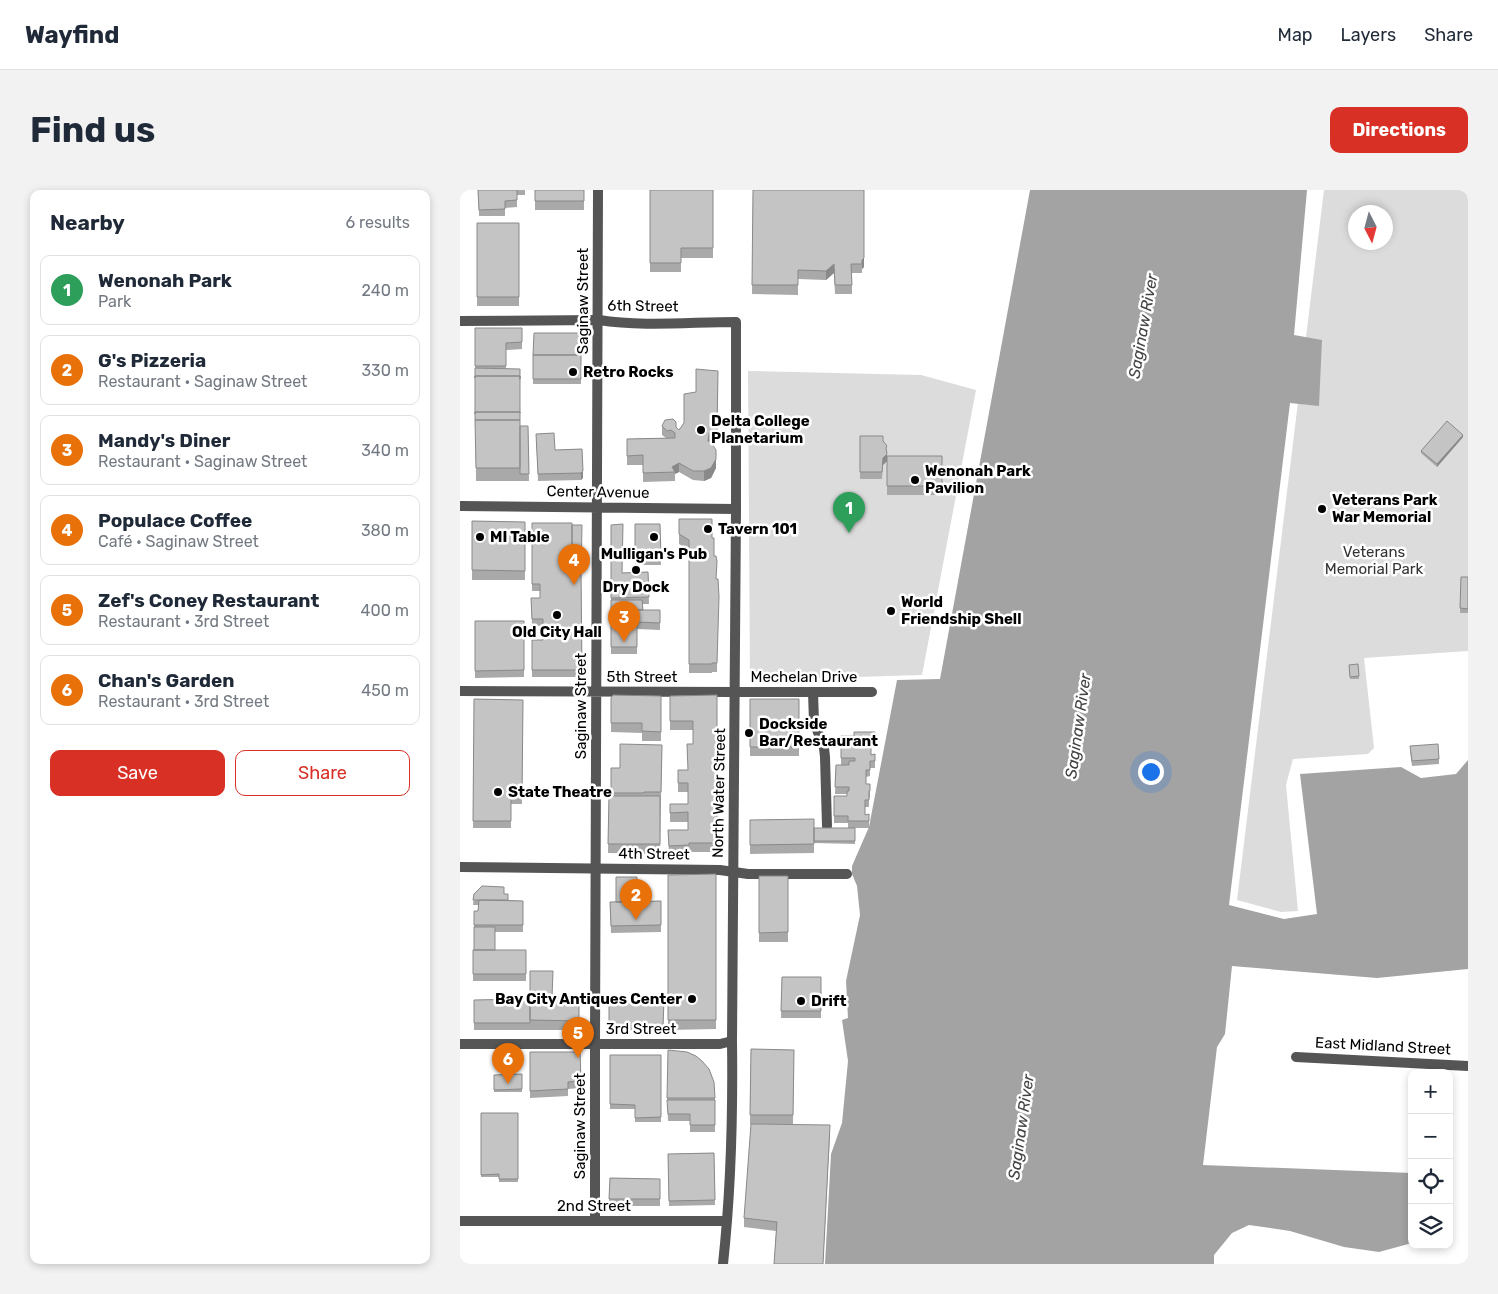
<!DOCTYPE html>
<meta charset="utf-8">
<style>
:root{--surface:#fff;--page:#f2f2f3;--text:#1f2937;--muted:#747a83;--line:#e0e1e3;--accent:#d93025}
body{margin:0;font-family:Rubik,sans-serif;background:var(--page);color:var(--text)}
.controls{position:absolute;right:15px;bottom:15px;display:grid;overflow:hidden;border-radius:10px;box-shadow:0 2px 8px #0003}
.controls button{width:45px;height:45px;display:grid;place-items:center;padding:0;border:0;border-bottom:1px solid var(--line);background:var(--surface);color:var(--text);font:25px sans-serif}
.compass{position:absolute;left:888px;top:15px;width:45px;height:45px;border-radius:50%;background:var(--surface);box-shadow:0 2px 8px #0003;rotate:174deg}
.you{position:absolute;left:690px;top:581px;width:18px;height:18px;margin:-12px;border:4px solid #fff;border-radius:50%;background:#1a73e8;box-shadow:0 0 0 8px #1a73e833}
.badge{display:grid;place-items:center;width:32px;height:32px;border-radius:50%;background:var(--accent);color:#fff;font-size:16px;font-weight:700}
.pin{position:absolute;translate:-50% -41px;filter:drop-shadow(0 1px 2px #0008)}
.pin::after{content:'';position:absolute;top:26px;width:18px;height:15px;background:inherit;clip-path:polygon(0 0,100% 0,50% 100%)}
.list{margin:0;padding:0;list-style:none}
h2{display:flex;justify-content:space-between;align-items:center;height:65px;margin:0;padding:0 20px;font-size:21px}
h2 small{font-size:16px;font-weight:400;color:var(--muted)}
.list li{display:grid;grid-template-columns:32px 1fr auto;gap:15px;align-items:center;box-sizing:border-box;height:70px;margin:0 10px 10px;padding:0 10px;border:1px solid var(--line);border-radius:10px}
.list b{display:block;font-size:19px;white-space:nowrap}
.list p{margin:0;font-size:16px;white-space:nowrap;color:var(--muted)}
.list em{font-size:16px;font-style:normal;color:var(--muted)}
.actions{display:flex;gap:10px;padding:15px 20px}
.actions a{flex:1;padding:11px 0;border:1px solid var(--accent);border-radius:10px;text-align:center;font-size:18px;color:var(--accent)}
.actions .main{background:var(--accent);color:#fff}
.icon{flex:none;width:28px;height:28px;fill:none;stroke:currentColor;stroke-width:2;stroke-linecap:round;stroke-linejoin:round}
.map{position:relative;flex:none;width:1008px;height:1074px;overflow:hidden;border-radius:10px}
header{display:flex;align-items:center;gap:30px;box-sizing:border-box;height:70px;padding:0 25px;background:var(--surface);border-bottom:1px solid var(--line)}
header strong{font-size:24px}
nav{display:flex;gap:28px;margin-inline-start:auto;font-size:18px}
.intro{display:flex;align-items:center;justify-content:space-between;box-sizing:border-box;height:120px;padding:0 30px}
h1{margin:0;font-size:35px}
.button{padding:12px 22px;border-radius:10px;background:var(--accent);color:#fff;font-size:18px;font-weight:700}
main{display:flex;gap:30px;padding:0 30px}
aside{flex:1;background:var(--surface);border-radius:10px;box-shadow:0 2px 8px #0003}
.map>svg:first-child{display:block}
.green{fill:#dcdcdc;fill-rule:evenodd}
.water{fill:#a3a3a3}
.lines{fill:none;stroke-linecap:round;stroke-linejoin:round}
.minor{stroke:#555;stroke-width:10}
.tertiary{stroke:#555;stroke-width:10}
.wall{fill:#a9a9a9}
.shaded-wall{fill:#898989}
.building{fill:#c4c4c4;stroke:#898989}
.poi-dot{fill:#000;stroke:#fff;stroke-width:2}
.labels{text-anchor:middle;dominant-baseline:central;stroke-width:5;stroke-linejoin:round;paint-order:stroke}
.street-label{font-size:15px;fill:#000;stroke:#fff}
.poi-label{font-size:15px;font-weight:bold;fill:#000;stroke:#fff;text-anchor:start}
.park-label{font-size:15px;fill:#333;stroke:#fff}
.water-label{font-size:16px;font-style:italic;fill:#444;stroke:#fff}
</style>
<header>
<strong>Wayfind</strong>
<nav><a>Map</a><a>Layers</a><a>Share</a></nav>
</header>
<div class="intro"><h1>Find us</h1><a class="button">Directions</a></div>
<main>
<aside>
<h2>Nearby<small>6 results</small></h2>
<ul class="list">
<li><span class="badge" style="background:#2e9e5b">1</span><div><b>Wenonah Park</b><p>Park</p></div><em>240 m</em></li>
<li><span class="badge" style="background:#e8710a">2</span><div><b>G's Pizzeria</b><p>Restaurant · Saginaw Street</p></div><em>330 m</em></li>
<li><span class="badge" style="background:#e8710a">3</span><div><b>Mandy's Diner</b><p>Restaurant · Saginaw Street</p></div><em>340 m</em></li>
<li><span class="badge" style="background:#e8710a">4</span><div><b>Populace Coffee</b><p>Café · Saginaw Street</p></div><em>380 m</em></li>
<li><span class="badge" style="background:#e8710a">5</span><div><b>Zef's Coney Restaurant</b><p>Restaurant · 3rd Street</p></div><em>400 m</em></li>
<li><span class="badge" style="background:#e8710a">6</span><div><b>Chan's Garden</b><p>Restaurant · 3rd Street</p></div><em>450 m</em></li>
</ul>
<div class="actions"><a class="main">Save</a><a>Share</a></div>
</aside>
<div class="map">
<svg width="1008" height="1074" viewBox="0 0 1008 1074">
<rect width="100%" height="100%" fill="#fff"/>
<!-- green -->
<path class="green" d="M864,0h144v461l-104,7 10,90 -6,6 -75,5 -7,26 12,126 -17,1 -44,-12zM896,22h30v30h-30z
M288,181l173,4 55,15 -54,285 -172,5z"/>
<!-- water -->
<path class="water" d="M570,0h277l-13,145 28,5 -3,66 -29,-3 -61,502 55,14 33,-5 -17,-140 101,-7 20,11 35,-4 12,-14v209l-91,9 -145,-12 -7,68 -8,13 -14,118 209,8v70l-33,9 -35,-5 -54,-16 -41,-6 -17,8 -18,22v9h-389l6,-110 11,-31 6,-62 -6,-41 6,-2 -2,-37 14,-66 -3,-29 -5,-12v-8l17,-39 28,-147 43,-1z"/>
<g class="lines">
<!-- minor -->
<path class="minor" d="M0,131l139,-1c43,7 92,2 137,2v187
M275,502h137
M353,502l1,30 10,26 1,9 2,69
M0,677l260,3 28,4h99
M135,854v177
M836,867l172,9
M0,1031h267
M263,1074c8,-74 10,-148 9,-223"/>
<!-- tertiary -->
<path class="tertiary" d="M0,316l276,3 -4,532 -12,3h-260
M0,501l275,1
M135,854l3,-854"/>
</g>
<!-- wall -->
<path class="wall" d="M18,0h47v5h-8v12l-12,1v8h-26z
M75,0h49v20h-49z
M190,0h63v68h-32v14h-31z
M293,0h111v77l-2,2v4h-10v21h-17l-1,-21 -8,7 -28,-1v16l-46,-1z
M17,33h42v83h-42z
M15,138h47v21l-16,1v19l14,57h8l1,55h-53z
M74,143h47v51h-48z
M202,236l14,1 3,3 38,9 -7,3 6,26 -5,10 -7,3 -11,-1 -14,-8 -4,2v7l-32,1v-17h-16v-26l39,-1 -4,-3z
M76,244l19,16 27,-1 1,29 -2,2 -43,1z
M400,246l23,5 4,12 -1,1 1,7 -4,4 -1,14h-22z
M1003,247l-26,30 -16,-14v-2z
M427,266h55v39h-55z
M219,329l33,19 4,41h2l-1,93h-5v1h-23v-123l-10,-6z
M12,331l53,1v58h-53z
M72,333l49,52 1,102h-50v-37h11v-14h-11l-1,-28h9v-7h-8z
M175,334h25l1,41h-26z
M151,335l11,48 26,-1 1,32h-6v6h17v20l-23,-1v25h-26z
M1001,387h7v36h-8z
M15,431h49v56l-49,1z
M898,474l1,15h-9l-1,-14z
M257,505v157h-28v3h-20l-1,-25h20v-8h-18v-18h18v-12h-10v-22h10l5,-26v-14h-23v-34z
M201,506v45h-19v-8l-31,-1v-34z
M14,509l49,1 -1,104h-11v24h-38z
M290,509h49v57h-49z
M415,542l1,15h-5v8l4,-1v14h-5v8l-4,1v7h4v14h-1v9h-4v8l4,6v7h-14v16l-41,-1v10l-64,1v-34l64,8h34v-5h-14v-27h13v-2h-12l1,-29h5v-29h13z
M202,555l-2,109 -52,-1 1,-57h2v-28h9z
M950,561l29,8v5l-27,2z
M256,684v155l-48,1v-155z
M299,686h29v66h-29z
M14,704h30l4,6 15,1v31h-28v18h31v31h-53v-31h1v-39h4l1,-6h-6z
M201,711v31l-50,1 -1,-31z
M322,787h39v41h-40z
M93,807l26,1v32h-105v-30l56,-1z
M149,810l55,1 -1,30 -54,-1z
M291,859l43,1 -1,74h-43z
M70,862h50l1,36 -13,1v7l-38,2z
M150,865h51v67h-26v-13h-25z
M62,884v18h-28v-17z
M207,908h48v34h-25v-11h-22z
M21,923h37v69h-19v-5h-18z
M370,944l-7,130h-49l2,-33 -32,-4v-9z
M254,963l1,52 -46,1 -1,-52z
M150,988l50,1v27h-51z"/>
<!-- shaded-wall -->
<path class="shaded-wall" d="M404,68v9l-2,2v-9z
M374,74v9l-8,7v-9z
M258,190l-1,59 -8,3 -1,-1z
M1003,245v2l-26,30v-3z
M427,264v7l-4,4v-7z
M256,269v9l-5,10 -7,3v-10z
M219,273v9l-4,2v-2l-3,-5z
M123,281v7l-2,2v-7z"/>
<!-- building -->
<path class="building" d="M18,0h39v10l-12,1v8l-26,1z
M75,0h49v11h-49z
M190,0h63v58h-32v15h-31z
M293,0h111v68l-2,2v4h-11l1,21h-17l-1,-21 -8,7 -28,-1v15h-46z
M17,33h42v74h-42z
M15,138h47v14l-16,1v23h-31z
M74,143h47v22h-48z
M73,165h48v24h-48z
M15,178l45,1v10v-3h-45v2z
M236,179l22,2 -1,59 -8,3 -1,8 4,3 4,6v9l-5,9 -7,3h-11l-14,-8 -7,4 3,5 -32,1v-18l-16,1v-17l48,-1v-5l-4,-3 -4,1 -5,-5 3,-6 8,-1 3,3v5l3,3 5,-7v-29l12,-2z
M15,186h45v37v-1h-45v2z
M15,222h45v8h-45z
M15,230h45v48h-44z
M987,231l16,14 -26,29 -16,-13z
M60,236h8l1,48h-9z
M94,243l1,17 27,-1 1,22 -2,2 -43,1 -2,-40z
M400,246h23v5l4,5 -1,2 1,6 -4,4 -1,14h-22z
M427,266h55v30h-55z
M219,329h33v19h2v18h2l1,5 -1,18h2l1,18 -2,66h-5v1h-23v-124l-10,-6z
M12,331l53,1v49l-53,-1z
M72,333h40v48h9l1,99h-50v-30h11v-21h-11l-1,-21h9v-14h-8z
M163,334l-1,49 26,-1 1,25 -38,1v-73z
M175,334h25l1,34h-26z
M112,335h10l-1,47v-1h-9z
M1001,387h7v32l-8,-1z
M151,410h31l1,10h-32v2z
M151,420h49v13l-23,-1v25h-26z
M15,431h49v49l-49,1z
M898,474l1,12 -9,1 -1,-12z
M153,505l48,1v36l-19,-1v-8h-31v-25z
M257,505v148h-28v2l-20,1 -1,-16h20v-18l-18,1v-9h18v-21h-10v-13h10l-1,-26h6v-23h-23v-25z
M14,509l49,1 -1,97h-11v24h-38z
M290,509h49v48h-49z
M394,542h21l1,8h-5v15l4,-1v7h-5v9h-4v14h4v7h-1v9h-4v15l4,-1v7h-21v-5h-14v-20h13v-5h2v-4h-14l1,-22h13v-4h6v-3h-14v-22h13z
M160,554l42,1 -1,47h-17l-1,1h-32v-25h9z
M978,554l1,15 -27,2 -2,-15z
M149,606h51v48h-52z
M354,629v25l-64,1v-25z
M354,638h41v13h-41z
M256,684v146h-48v-145z
M299,686h29v56l-29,1z
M156,687h21v25h-21z
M22,696l22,1v7h4v6h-35l1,-6z
M19,710l44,1v24h-49v-14h4z
M201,711v24l-50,1 -1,-24z
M14,737h21v23h-21z
M13,760h53v24h-53z
M70,781h23l-1,26 27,1v23l-49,-1z
M322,787h39v34h-40z
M70,809v24h-56v-23z
M149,810l55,1 -1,25 -54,-1z
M291,859l43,1 -1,65h-43z
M208,860l19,2 9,4 6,5 7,8 5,13 1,16h-48z
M70,862h50l1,29 -13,1v7l-38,2z
M150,865h51v62l-26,1v-13l-25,-1z
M62,884v15l-28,1v-15z
M207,910h48v25h-25v-11h-22z
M21,923h37v66h-19v-5l-18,1z
M291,934l79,1 -7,139h-49l3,-42 -33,-4z
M254,963l1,47 -46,1 -1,-47z
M150,988l50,1v20h-51z"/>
<!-- markers -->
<g class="poi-dot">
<circle cx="113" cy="182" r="5"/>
<circle cx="241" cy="240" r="5"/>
<circle cx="455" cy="290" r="5"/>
<circle cx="862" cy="319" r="5"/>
<circle cx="248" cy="339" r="5"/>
<circle cx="20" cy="347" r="5"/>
<circle cx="194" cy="347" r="5"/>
<circle cx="176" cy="380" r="5"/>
<circle cx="431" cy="421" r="5"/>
<circle cx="97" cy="425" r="5"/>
<circle cx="289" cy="543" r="5"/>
<circle cx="38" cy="602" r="5"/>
<circle cx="232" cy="809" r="5"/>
<circle cx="341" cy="811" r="5"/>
</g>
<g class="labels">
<!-- street labels -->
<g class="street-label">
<text transform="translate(123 111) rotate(-90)">Saginaw Street</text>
<text transform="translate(183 116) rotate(1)">6th Street</text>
<text transform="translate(138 302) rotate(1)">Center Avenue</text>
<text x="182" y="487">5th Street</text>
<text x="344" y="487">Mechelan Drive</text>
<text transform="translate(121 516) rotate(-90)">Saginaw Street</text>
<text transform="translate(259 603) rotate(-89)">North Water Street</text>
<text transform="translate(194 664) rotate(1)">4th Street</text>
<text x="181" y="839">3rd Street</text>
<text transform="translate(923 856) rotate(3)">East Midland Street</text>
<text transform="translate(120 936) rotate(-90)">Saginaw Street</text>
<text x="134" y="1016">2nd Street</text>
</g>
<!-- poi labels -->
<g class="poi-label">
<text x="123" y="182">Retro Rocks</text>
<text x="251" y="231">Delta College<tspan x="251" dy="17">Planetarium</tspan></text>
<text x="465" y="281">Wenonah Park<tspan x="465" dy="17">Pavilion</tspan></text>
<text x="872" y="310">Veterans Park<tspan x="872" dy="17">War Memorial</tspan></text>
<text x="258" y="339">Tavern 101</text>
<text x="30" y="347">MI Table</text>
<text x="194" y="364" text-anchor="middle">Mulligan's Pub</text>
<text x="176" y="397" text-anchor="middle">Dry Dock</text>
<text x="441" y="412">World<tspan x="441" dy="17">Friendship Shell</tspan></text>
<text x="97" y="442" text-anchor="middle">Old City Hall</text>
<text x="299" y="534">Dockside<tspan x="299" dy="17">Bar/Restaurant</tspan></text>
<text x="48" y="602">State Theatre</text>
<text x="222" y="809" text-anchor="end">Bay City Antiques Center</text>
<text x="351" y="811">Drift</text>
</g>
<!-- park labels -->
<g class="park-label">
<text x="914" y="362">Veterans<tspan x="914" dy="17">Memorial Park</tspan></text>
</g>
<!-- water labels -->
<g class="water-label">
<text transform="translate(683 136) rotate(-80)">Saginaw River</text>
<text transform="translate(618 536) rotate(-82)">Saginaw River</text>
<text transform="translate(561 937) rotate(-82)">Saginaw River</text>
</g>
</g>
</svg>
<div class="controls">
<button>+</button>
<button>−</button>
<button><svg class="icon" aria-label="locate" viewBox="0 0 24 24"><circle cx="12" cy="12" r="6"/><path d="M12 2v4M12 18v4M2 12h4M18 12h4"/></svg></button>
<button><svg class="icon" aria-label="layers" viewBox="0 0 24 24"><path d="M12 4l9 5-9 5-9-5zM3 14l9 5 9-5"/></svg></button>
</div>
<svg class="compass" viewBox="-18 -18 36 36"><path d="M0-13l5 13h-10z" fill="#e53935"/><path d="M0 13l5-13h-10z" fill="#747a83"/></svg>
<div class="you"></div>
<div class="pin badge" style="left:389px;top:343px;background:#2e9e5b">1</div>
<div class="pin badge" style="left:176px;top:730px;background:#e8710a">2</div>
<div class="pin badge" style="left:164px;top:452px;background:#e8710a">3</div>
<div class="pin badge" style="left:114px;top:395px;background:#e8710a">4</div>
<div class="pin badge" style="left:118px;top:868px;background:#e8710a">5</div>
<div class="pin badge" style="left:48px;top:894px;background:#e8710a">6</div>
</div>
</main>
